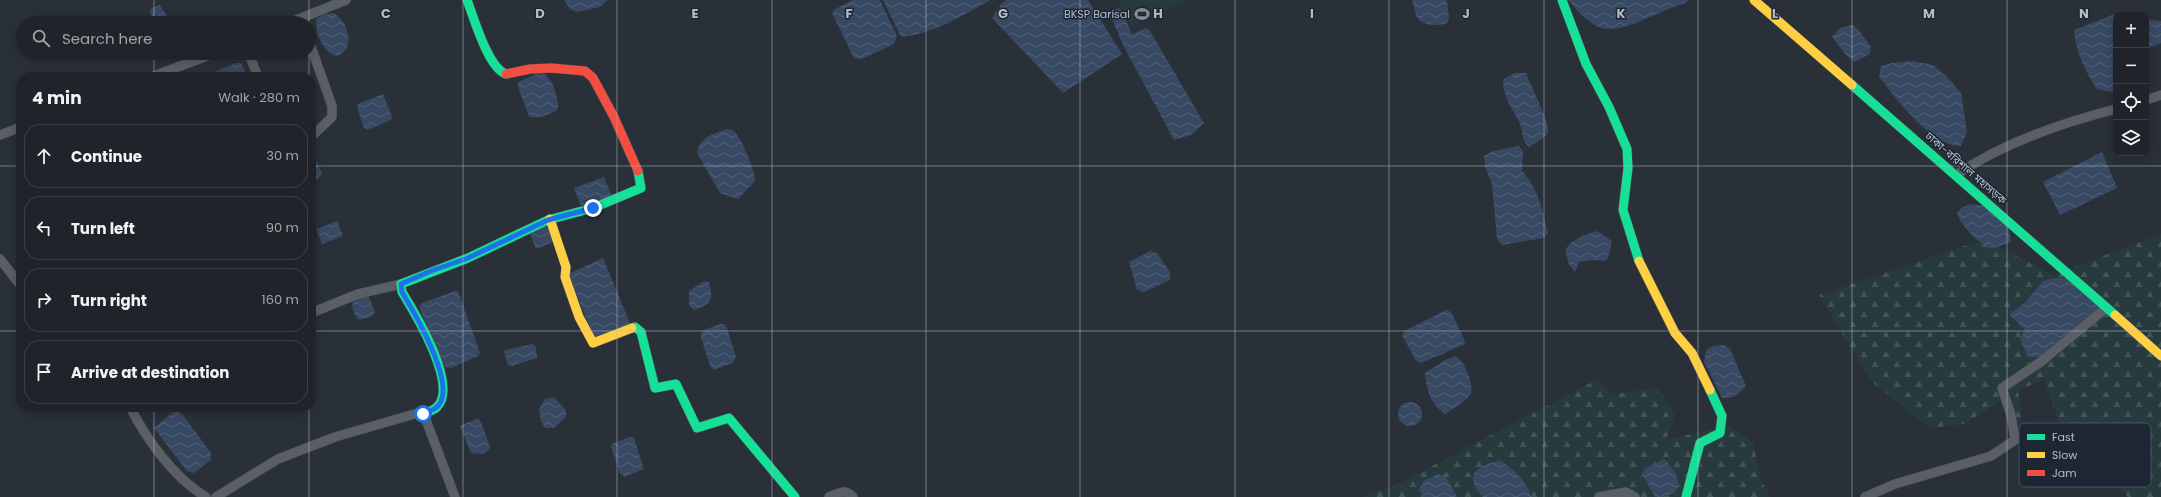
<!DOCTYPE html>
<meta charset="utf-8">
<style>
:root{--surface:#20242a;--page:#2d3036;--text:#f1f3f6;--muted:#a2a4a8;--line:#3d4147}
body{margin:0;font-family:Poppins,"Noto Sans Bengali",sans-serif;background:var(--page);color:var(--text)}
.controls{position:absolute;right:12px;top:12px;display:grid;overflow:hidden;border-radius:8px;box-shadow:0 2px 10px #0003}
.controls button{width:36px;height:36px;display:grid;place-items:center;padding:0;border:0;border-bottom:1px solid var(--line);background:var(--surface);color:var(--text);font:20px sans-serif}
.stop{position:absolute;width:12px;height:12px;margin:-9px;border:3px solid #1a73e8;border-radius:50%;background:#fff}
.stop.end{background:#1a73e8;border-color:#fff;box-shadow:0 1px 4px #0008}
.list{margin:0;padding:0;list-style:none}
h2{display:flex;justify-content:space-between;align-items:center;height:52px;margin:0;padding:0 16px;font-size:17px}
h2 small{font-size:13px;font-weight:400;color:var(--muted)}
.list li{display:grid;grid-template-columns:26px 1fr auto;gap:12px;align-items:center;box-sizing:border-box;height:64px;margin:0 8px 8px;padding:0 8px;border:1px solid var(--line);border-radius:16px}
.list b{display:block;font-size:15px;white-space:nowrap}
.list em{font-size:13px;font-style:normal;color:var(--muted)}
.icon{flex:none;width:22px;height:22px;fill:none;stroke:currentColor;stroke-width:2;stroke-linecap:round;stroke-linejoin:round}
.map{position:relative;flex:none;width:2161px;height:497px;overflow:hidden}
.search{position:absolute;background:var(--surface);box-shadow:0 2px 10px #0003;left:16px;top:16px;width:300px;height:44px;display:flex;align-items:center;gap:10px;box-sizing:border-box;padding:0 14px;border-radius:22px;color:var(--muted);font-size:15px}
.panel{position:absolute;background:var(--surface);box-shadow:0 2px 10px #0003;left:16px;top:72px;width:300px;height:340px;border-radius:16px}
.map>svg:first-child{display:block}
.forest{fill:url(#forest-firs)}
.pitch{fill:#273a3e}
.water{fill:url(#water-waves)}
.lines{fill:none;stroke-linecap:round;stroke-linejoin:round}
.street-casing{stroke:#484c53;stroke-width:10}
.fast-casing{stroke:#484c53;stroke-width:10}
.slow-casing{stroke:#484c53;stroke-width:10}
.jam-casing{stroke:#484c53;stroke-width:10}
.street{stroke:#5a5e66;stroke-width:9}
.fast{stroke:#16e098;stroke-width:9}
.slow{stroke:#ffcf43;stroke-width:9}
.jam{stroke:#f24e42;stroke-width:9}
.route{stroke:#1a73e8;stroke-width:5}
.grid{fill:none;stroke:#b4bcc9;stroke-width:1;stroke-opacity:0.55}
.labels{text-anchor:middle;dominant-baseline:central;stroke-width:3;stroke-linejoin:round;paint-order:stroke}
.poi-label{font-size:11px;fill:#b4bcc9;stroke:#1d2633;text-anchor:end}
.street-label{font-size:11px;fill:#b4bcc9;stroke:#1d2633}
.key{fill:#1d2633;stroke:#4a5360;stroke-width:1}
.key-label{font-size:11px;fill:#b4bcc9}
.grid-label{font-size:13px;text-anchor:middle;font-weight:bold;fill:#b4bcc9;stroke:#1d2633;stroke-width:3;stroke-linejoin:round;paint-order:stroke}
</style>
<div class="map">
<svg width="2161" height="497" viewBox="0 0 2161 497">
<defs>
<pattern id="forest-firs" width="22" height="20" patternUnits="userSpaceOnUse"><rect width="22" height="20" fill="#273a3e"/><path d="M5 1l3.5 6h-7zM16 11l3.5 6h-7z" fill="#445559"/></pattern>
<pattern id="water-waves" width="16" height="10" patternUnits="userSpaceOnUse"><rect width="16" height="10" fill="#384963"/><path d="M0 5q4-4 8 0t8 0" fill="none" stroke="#526178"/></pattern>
</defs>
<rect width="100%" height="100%" fill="#2a3038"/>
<!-- forest -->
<path class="forest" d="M2161,234v263h-33l-36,-44 17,-18 -9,-10 -33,20 -23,-65 -26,10 6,52 -15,-46 -45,28 -34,4 -58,-46 -53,-87 166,-56 68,36z
M1596,380l17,14 46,-6 16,27 -9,25 63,-15 24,18 7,34 10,20h-408l32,-11z"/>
<!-- pitch -->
<path class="pitch" d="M1118,0h69l-56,27z"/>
<!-- water -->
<path class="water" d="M564,0h44l-8,7 -23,5 -7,-3z
M853,0h27l17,36 -3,8 -32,15 -8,-1 -22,-45 3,-4z
M883,0h108c-28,15 -57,34 -90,37z
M1007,0h81l34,54 -59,39 -71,-75 10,-15z
M1412,0h35l2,17 -1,6c-10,3 -27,4 -32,-8 -2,-5 -2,-10 -4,-15z
M1568,0h120l-2,3c-23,5 -63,32 -85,25 -13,-4 -24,-18 -33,-28z
M160,5l8,13 -4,5h-9l-5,-11 1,-4z
M1120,8l12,26 14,-6 4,3 54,92 -13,12 -17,5 -51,-95 -14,-33z
M333,13c13,5 23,32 8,41 -10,7 -21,-12 -23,-19 -2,-5 -1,-11 -2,-16l7,-4z
M2115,14l1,1v78l-19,-4c-11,-16 -22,-39 -23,-59z
M2146,19l15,2v22l-15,6z
M1852,25l6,4 13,18 -1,7 -15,8 -10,-8 -13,-17 8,-9z
M1912,61l21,4 17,15 11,13 6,39 -6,14c-31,0 -63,-46 -82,-69l2,-11 11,-3z
M236,63h5l7,14h-46z
M541,72c11,4 18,26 17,37 -5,5 -22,11 -29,7l-11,-29v-5z
M1515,73h11l21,49 1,10 -4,6 -15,9c-9,-8 -5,-16 -10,-25 -8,-15 -16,-25 -16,-43z
M383,94l10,25 -26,11 -3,-2 -7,-21 1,-3z
M728,129c2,1 4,1 6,2 7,6 22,42 21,50l-17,18 -18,-6 -23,-40c2,-16 17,-20 31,-24z
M1519,146l4,5 -1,20c17,19 20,38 26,62l-4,5 -42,7 -5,-6 -5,-55 -7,-17 -1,-11 9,-5z
M311,151l11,22 -4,6 -7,3z
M2102,152l15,36 -57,27 -17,-33z
M604,177l8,20 -30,11 -8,-20z
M1971,204l18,3 20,22 2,13 -20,7c-12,-6 -30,-22 -34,-36l4,-5z
M337,221l6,15 -21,8 -6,-15z
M549,224l7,17 -20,8 -7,-17z
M1597,231l15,10 -4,18 -4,2 -12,-1 -13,2 -4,10 -6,-7 -4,-15c8,-12 20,-15 32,-19z
M1150,251l7,2 13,19v8l-26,12 -7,-2 -8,-28z
M603,258l26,63v5l-34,14 -27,-66z
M2057,278h13l32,28 -61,52 -14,-2 -7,-17 5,-9 -16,-16 16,-11 18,-22z
M704,281l5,1c4,19 4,21 -15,28l-5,-5v-14z
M455,291h3l22,62 -2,3 -27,12 -6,-1 -26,-60 3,-4z
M366,295l3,2 6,15 -4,5 -12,3c-5,-5 -8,-13 -6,-20z
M1446,310l5,2 13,27 1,5 -44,19 -5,-2 -14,-26 2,-4z
M720,324h4l3,4 9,29 -3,6 -19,7 -4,-4 -10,-32 4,-4z
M533,344l3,3 1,11 -25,8 -4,-1 -4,-13 1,-2z
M1724,345l6,4 16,37c-7,8 -13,13 -24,12l-18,-36 2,-12 7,-4z
M1456,356c8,4 20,31 14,39 -6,7 -18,15 -25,19 -14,-9 -19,-25 -20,-41l22,-14z
M554,397l12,13v7l-12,11h-9l-4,-7 -2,-12 6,-10z
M1398 414a12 12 0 1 1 24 0a12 12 0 1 1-24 0Z
M173,412h5l5,3 28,38v7l-17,13 -7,-2 -33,-43z
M478,418l4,6 8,23c-4,9 -11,7 -19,6l-11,-27z
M629,437h4l2,4 9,28 -19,8 -5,-4 -9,-26 1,-3z
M1664,459c18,17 23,38 -9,38l-11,-20v-8z
M1500,460c14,9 24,19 31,35v2h-48c-22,-23 -4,-31 17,-37z
M1438,474l8,3 11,20h-34l-4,-7 5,-9z"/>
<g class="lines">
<!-- street casing -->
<g class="street-casing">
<path id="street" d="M289,23l57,-23
M309,41l23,65v11l-21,20
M250,53l-1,1 9,23
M151,77l64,-24
M2146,100l15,-5
M0,135l21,-8
M1956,175c47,-32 105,-52 160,-66
M0,259l21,27
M311,313l47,-19 43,-10
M130,407c17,33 44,71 76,90
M216,497l62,-38 57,-22 83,-24 5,1 3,6 29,77
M829,497c10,-4 16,-9 24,0
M1599,497l27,-5 9,5
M1865,497l30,-13 96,-28 24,-16 -4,-25 -9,-27 40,-27 64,-53"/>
</g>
<!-- fast casing -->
<g class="fast-casing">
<path id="fast" d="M467,0c7,18 21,68 39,74
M1562,0l24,64 23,43 18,42 1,19 -5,42 16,51
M1852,85l263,230
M632,328l3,-1 6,5 14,56 21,-4 21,44 32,-10 66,79
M423,414c4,-2 10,-3 14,-7 22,-22 -22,-94 -35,-115l-1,-8 67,-26 80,-38 45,-12 48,-20 -3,-17
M1686,497l14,-54 20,-10 2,-17 -12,-26"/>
</g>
<!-- slow casing -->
<g class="slow-casing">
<path id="slow" d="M1754,0l98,85
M550,219l16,48 -1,10 14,40 14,26 39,-15
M1639,261l36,72 17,20 18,37
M2115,315l46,41"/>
</g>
<!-- jam casing -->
<g class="jam-casing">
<path id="jam" d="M506,74l24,-5 21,-1 34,3 8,7 21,39 24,54"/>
</g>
<!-- street -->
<use href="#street" class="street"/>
<!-- fast -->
<use href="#fast" class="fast"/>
<!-- slow -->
<use href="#slow" class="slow"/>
<!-- jam -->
<use href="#jam" class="jam"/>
</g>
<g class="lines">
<!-- route -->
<path class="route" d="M423,414c4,-2 10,-4 14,-7 22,-19 -23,-95 -35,-115l-1,-8 30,-13 37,-13 80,-38 45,-12"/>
</g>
<!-- grid -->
<path class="grid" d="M154,0v23M309,0v23M463,0v497M617,0v497M772,0v497M926,0v497M1080,0v497M1235,0v497M1389,0v497M1544,0v497M1698,0v497M1852,0v497M2007,0v497M154,53v24M309,53v24M0,166h21M311,166h1850M0,331h21M311,331h1850M154,407v90M309,407v90"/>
<!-- icons -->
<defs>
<g id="stadium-bare" transform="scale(1.2)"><path d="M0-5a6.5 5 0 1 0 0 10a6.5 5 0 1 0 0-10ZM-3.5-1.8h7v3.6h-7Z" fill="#848b96" stroke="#1d2633" stroke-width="2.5" paint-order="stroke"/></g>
</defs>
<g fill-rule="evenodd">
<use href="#stadium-bare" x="1142" y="14"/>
</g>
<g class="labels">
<!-- poi labels -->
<g class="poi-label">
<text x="1130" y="14">BKSP Barisal</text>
</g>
<!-- street labels -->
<g class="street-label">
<text transform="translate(1966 168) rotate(41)">ঢাকা-বরিশাল মহাসড়ক</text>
</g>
</g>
<!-- legend -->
<rect x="2019" y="423" width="132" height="64" rx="6" class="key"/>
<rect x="2027" y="434" width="18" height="6" fill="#16e098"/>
<rect x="2027" y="452" width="18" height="6" fill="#ffcf43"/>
<rect x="2027" y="470" width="18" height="6" fill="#f24e42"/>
<g class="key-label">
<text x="2052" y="441">Fast</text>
<text x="2052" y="459">Slow</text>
<text x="2052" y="477">Jam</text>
</g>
<g class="grid-label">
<text x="386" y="18">C</text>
<text x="540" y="18">D</text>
<text x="695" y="18">E</text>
<text x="849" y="18">F</text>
<text x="1003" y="18">G</text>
<text x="1158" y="18">H</text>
<text x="1312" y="18">I</text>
<text x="1466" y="18">J</text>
<text x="1621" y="18">K</text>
<text x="1775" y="18">L</text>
<text x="1929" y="18">M</text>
<text x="2084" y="18">N</text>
</g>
</svg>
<div class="controls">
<button>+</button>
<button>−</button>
<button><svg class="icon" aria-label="locate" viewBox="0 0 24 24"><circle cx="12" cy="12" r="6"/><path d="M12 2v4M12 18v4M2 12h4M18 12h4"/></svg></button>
<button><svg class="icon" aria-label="layers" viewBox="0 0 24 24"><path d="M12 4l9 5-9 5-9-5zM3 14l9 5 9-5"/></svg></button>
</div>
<div class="stop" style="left:423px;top:414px"></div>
<div class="stop end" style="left:593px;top:208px"></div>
<div class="search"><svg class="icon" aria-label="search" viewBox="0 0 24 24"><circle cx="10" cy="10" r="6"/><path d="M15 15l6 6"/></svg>Search here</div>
<section class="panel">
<h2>4 min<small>Walk · 280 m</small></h2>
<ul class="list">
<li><svg class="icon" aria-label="ahead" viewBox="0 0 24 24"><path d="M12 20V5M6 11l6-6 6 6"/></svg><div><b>Continue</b></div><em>30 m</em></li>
<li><svg class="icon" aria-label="left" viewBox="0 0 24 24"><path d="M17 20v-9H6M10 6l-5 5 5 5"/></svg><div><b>Turn left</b></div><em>90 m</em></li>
<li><svg class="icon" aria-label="right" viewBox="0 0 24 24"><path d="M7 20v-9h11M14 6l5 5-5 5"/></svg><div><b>Turn right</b></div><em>160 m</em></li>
<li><svg class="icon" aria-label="arrive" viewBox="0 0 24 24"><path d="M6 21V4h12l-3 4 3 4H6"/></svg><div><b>Arrive at destination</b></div></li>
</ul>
</section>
</div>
